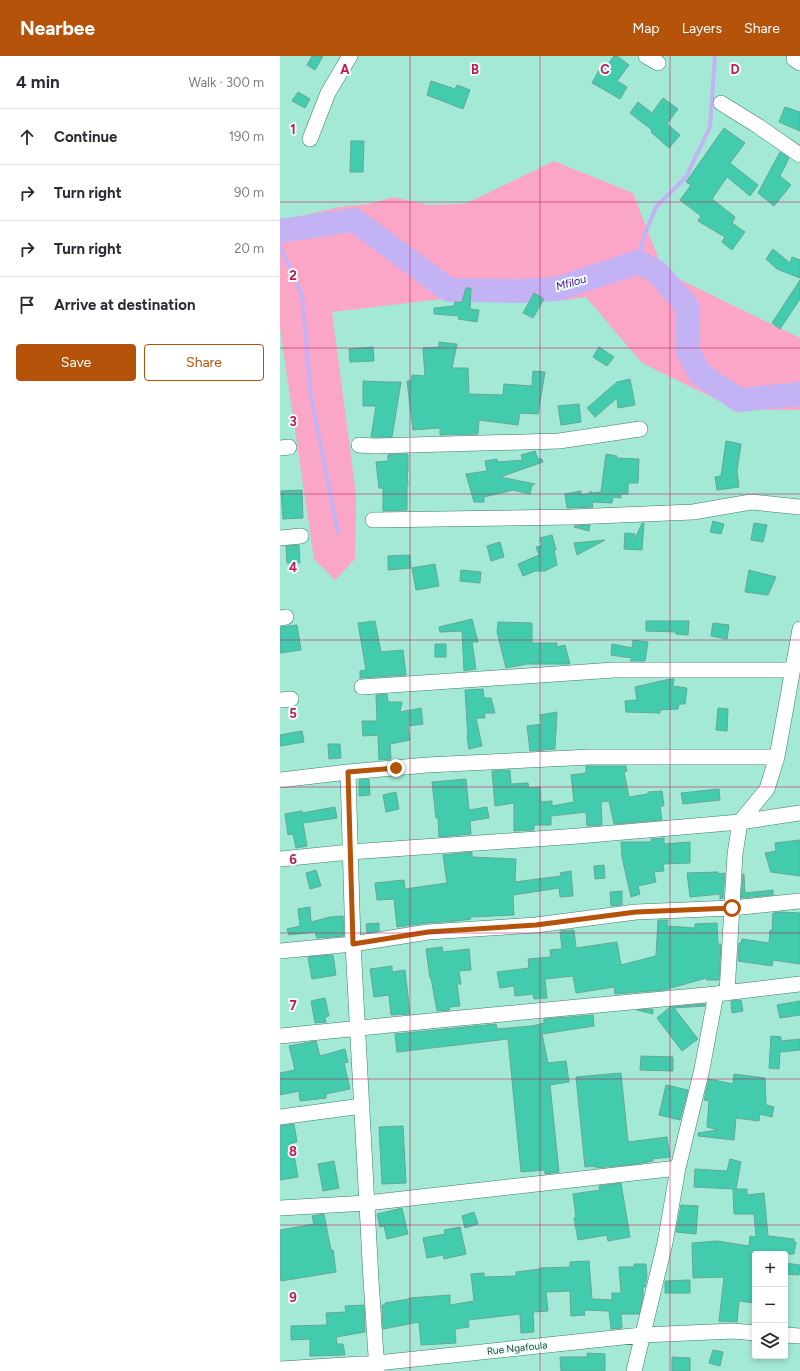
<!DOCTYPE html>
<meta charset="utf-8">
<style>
:root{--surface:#fff;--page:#f2f2f3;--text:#2b2b33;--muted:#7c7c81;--line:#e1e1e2;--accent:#b45309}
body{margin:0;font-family:Figtree,sans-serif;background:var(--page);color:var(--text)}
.controls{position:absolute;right:12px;bottom:12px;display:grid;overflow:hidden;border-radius:4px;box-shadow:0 2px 6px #0003}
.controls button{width:36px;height:36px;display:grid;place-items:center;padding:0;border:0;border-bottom:1px solid var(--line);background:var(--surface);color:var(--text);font:20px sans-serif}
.stop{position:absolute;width:12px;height:12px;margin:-9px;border:3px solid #b45309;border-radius:50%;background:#fff}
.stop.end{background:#b45309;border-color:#fff;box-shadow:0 1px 4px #0008}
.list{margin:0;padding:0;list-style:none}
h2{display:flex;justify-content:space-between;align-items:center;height:52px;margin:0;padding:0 16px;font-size:17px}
h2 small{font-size:13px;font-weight:400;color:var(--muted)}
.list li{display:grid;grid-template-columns:26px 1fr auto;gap:12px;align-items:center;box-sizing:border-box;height:56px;padding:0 16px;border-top:1px solid var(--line)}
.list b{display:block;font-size:15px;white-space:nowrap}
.list em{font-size:13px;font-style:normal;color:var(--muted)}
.actions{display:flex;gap:8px;padding:12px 16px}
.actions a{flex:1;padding:9px 0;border:1px solid var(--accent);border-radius:4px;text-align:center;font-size:14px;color:var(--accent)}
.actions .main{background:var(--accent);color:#fff}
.icon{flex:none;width:22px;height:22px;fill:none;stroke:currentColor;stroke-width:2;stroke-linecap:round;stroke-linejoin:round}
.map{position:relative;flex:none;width:520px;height:1315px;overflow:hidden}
header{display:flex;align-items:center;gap:24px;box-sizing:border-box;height:56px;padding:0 20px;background:var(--accent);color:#fff}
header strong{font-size:19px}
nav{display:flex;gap:22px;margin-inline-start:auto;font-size:14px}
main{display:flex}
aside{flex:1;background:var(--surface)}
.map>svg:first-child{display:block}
.green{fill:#fba6c7}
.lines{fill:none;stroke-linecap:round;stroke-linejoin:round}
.stream{stroke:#c3b3f5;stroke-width:4}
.river{stroke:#c3b3f5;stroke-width:24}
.building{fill:#43cbad;stroke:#65a896}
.street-casing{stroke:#397d6c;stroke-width:16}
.street{stroke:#fff;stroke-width:15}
.route{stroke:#b45309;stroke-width:5}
.grid{fill:none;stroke:#c2185b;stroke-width:1;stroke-opacity:0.55}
.labels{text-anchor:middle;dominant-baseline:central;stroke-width:4;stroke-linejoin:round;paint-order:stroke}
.street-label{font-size:10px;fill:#27433c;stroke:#eafef8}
.water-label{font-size:11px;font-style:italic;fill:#46068d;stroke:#eafef8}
.grid-label{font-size:13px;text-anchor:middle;font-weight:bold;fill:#c2185b;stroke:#eafef8;stroke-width:4;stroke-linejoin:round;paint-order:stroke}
</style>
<header>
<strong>Nearbee</strong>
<nav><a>Map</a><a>Layers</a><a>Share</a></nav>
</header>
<main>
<aside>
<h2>4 min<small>Walk · 300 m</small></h2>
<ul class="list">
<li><svg class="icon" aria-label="ahead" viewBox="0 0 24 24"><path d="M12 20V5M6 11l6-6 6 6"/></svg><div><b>Continue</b></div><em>190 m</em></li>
<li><svg class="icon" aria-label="right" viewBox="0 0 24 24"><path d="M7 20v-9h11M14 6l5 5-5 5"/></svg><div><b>Turn right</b></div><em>90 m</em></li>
<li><svg class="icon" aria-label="right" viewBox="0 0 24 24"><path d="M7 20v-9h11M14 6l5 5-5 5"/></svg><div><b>Turn right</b></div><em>20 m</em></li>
<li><svg class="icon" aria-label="arrive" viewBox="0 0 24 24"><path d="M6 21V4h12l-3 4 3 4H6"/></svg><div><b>Arrive at destination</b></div></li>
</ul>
<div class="actions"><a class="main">Save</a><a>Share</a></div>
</aside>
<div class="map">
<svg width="520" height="1315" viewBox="0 0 520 1315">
<rect width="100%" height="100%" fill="#a3e9d5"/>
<!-- green -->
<path class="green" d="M274,105l79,32 30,77 22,12 115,56v72l-64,-1 -94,-46 -56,-66 -20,3 -58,-4 -66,3 -110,13 24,182 -1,65 -20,21 -21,-21 -34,-231v-108l2,1 57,-14 30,-3 24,-7 35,8 37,-1z"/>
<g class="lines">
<!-- stream -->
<path class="stream" d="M0,190l22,49 9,101 27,137
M358,206l5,-23 13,-32 30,-30 24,-50 5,-71"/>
<!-- river -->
<path class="river" d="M0,175l74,-11 95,70 71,1 37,-2 81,-27 19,10 30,34v43l13,25 39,26 61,-6"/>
</g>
<!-- building -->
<path class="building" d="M32,0h11l-8,14 -8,-5z
M334,0h3l12,9 -12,16 10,6 -7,12 -19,-11 -9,-5 7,-13 3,2z
M151,25l24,8 2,-4 13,5 -7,19 -36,-14z
M18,36l12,7 -5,9 -13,-7z
M383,42l15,11 -11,15 13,11 -11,13 -18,-16 1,-2 -22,-17 8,-11 14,11z
M505,51l15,5v19l-21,-9z
M444,72l21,15 -15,20 28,22 -8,11 -23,-19 -15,22 23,18 -3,6 13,9 -13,18 -10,-8 3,-5 -27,-16 3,-5 -21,-16 11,-15 -5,-3z
M71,85h13l-1,31h-13z
M500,96l9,6 -9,18 11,9 -17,21 -16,-13z
M493,193l17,14 2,-6 8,3v18l-23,-9 -11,-10z
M520,224v19l-20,30 -8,-6z
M186,232h5l-1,21 9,1 -2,12 -19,-3 1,-3 -25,-2v-6l20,-2 1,-4h7z
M254,237l10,6 -11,19 -10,-5z
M159,286l18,2 -5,24h16l1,26 34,1 1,-11 28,2 1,-15 12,1 -7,42 -18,-1 -2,12 -39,-5 -1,14 -38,1v-7l-27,2 -6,-49h4l1,-6 13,1 -2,-28 16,-1z
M93,291l1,14 -24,1 -1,-13z
M319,291l15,10 -7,9 -14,-9z
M350,323l5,26 -17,3 -1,-10 -22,19 -8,-9 30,-26z
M83,325l23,1h15l-9,55h-21l5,-31h-13z
M299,348l2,18 -20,3 -3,-19z
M446,385l15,3 -4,27 2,16 -22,3 -2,-13 6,-1z
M255,395l3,8h4l1,3 -43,15 35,7 -3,1 -2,9 -17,-4 -29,7v5h-10l-8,-28 21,-3 -2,-10 12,-2 1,3 25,-2 -2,-5z
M117,398h11v18h-1l1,13h-1v25l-24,1v-23h-4l-3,-26 12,-1v-6z
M326,398l11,2 -1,2 23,1 -1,24h-10v11h-7v4l-8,-1 -1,6 -20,-1 1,5 -26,1 -2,-14 16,-3v4l9,-2 1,-2v2l10,-1z
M22,434l1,28 -20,1 -2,-28z
M433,465l11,3 -3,10 -11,-2z
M362,467h2l-2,27 -18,-1 1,-16 10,1v5z
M474,467l13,2 -4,17 -12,-2z
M310,469l-1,6 -15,-4v-1z
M272,479l4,15h-2l3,15 -12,6h-10l-12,5 -5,-12 21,-9 -3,-8 6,-1 -2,-8z
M325,484l-28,15 -3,-12z
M220,486l4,15 -13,4 -4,-15z
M19,489l1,18h-13l-1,-17z
M130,499l1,13 -23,2v-14z
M155,508l4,22 -23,4 -4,-22z
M181,514l20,2 -1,11 -20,-2z
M469,514l27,7 -8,18 -23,-3z
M192,563l6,23h-6l4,27 -12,2 -2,-40 -22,1 -1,-5z
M95,565l6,31 22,-2 3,25 -46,3v-7l6,-1 -8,-47z
M366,565h43l-1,14 -12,-1v-2l-30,-1z
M218,566l34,1v20h25v4l8,-2 5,19h-43l-21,4 -9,-36z
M433,567l16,2 -2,14 -16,-3z
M17,569l4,25 -21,3v-26z
M353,584l15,2 -3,19h-15l2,-3 -21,-3 1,-11 20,4z
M155,588h11v13h-11z
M390,623h4l-1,7 14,2 -2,16h-6l-1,5 -18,1v3l-34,-1 -1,-11 12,-1 -2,-13z
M203,633l1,9h7l4,15h-11l1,5h-9l6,28 -13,3 -2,-12h1l-3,-47z
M107,638l1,8h14l-2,10 21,-4 2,16 -15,2 2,14 -20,4 1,15 -12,1 -1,-25 -15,1 -1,-15h15l-1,-26z
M438,652l10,1 -1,22 -11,-1z
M277,656l-2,37 -25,2 -3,-25 15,-2 -2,-9z
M22,675l2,11 -24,4v-11z
M48,688h12l1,14 -12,1z
M306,710h40l1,5 -3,1 5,25 19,-3v-2l14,-1 2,15h-4l2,14 -48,4 -5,-23 -8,1 1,23 -15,1 -1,-14 -35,4v9h-17v5l-20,1v-28l-19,3 -3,-35 18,-1 1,14 17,-1 1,5 11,-1 1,15 11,-1v5l22,-4 -3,-27 15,-2z
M89,723l1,16 -11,1v-16z
M186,723l3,31 18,-3 2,11 -19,3 1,13 -32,3 -1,-19h-2l-4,-36z
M439,733l1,11 -37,4 -2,-11z
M116,736l3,17 -13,3 -3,-17z
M55,751l2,11 -34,5 4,23 -11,2 -3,-14 -5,1 -3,-21 17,-3v2z
M384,782v6l26,-2v21l-27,1 1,7 -10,1 2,10 -18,4 2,8 -9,3 -9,-40 -1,-15h30v-3z
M520,784v36l-29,-4 -6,-19 11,-2 -1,-8z
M192,796v5l44,2 -1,23 46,-6 -1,-3 11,-2 2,25 -13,1 -1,-9 -46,7 1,20 -44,2 1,2 -14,2 -30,2 -30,4 -3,-28 -17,1 -2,-17 29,-3 1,9 42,-6 -4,-28z
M324,809l1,13 -10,1 -1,-13z
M36,814l5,16 -11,3 -4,-16z
M438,816v2l7,-1 -2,25 -3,1v-5l-30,3 -3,-24z
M463,818h1l1,19 28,-3v5l-32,3z
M342,835v14l-11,1 -1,-14z
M30,851l1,15 19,-5 13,-1 1,20 -27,2 -2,-6 -26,3 -2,-6 13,-3 -2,-17z
M501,856l19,1v51l-27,-4 -1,6 -34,-5 1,-18h2l1,-4 27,4 1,-13 2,1 1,-18z
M378,864h10l-1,6 28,2v-4l22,-1 1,21h3l-2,36h-13l4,-3 -46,13 -49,4 -1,-7 -38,6 -3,-17 -28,3 2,19 -13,1 -1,-5 -18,2 -1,-10 -14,2 -3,-16 32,-4 -1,-9 23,-2 -1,-7 12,-1 -2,-18 14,-1 2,18 41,-6 4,23 35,-9z
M99,867v8l-12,2 -1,-9z
M162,891l1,5 26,-3 2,21 -12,1 2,13h-4l3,22 -11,1 1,3 -13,1 -6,-33h-1l-4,-29z
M53,899l3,20 -24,4 -4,-22z
M112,910v6l13,-2 5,44 -19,1 -2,-20 -15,2 -4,-28z
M45,942l4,18 -4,1 1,5 -11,1 -4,-22z
M461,944l2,11 -11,2 -1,-12z
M520,945v14l-20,3 -3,-13z
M425,948v2l-31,2 24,31 -16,12 -25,-33 13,-11z
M373,953v5l-16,-4z
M313,959l1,11 -52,8 6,29 18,-2 3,21 -19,3 9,87 -14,2v-4l-24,2 -13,-133 -111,13 -2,-18 101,-10 1,5 35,-3 12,-3v-4z
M491,980l10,1v4l19,-2v11l-20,2 -1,17 -10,-1z
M36,985l4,15 25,-7 3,13 -4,1 6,26 -24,5v4l-26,3 -1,-10 -19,4v-22l15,-3 -6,-24z
M361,1000l32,1v14l-33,-1z
M341,1017l7,69 39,-5 3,20 -18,2 1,2 -17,3 -40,4v-2l-11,1 -9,-90z
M454,1018l31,4 1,27 8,2 -2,10 -12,-3 -1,7 -23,-3 -2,22 -36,-4v-3l20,-3 -11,-3 2,-26 -5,-1 5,-21 24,5z
M386,1029l22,5 -8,30 -21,-5z
M14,1068l3,18 -5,1 6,34 -18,3v-54z
M123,1070l3,57 -24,1 -3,-57z
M450,1103l11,3 -5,27h11v6l17,-2 4,43 26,3v3h2l-2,12h-39v49l-16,-2 -2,21 -18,-1 5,-44 -31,1 -1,-35 25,-2 32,5 1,-10 6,1 -2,-23h-20l-1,-25 -39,-2 1,-18 32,2z
M54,1105l5,27 -16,3 -5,-27z
M341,1127l9,54 -22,4 -1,-6 -29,5 -4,-22 2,-1 -3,-23 27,-4 -1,-4z
M401,1149l17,1 -2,28 -20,-2z
M122,1152l6,26 -21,5 -3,-13 -4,1 -3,-13z
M194,1156l4,12 -13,4 -3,-12z
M44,1158l7,36h2l3,22 -55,9 -1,-8v-43l34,-6 -2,-8z
M180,1171l6,27 -22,5 -1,-4 -16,3 -4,-20 22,-4 -1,-4z
M309,1205l3,38 20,1v-7h9l-2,-26h15v-3h12l1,13 -2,10h-2v9l-4,18h-18l1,14 -11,1 -2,-18 -25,-1 1,5 -14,1 -1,-25 -24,1 2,19 -15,1 1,20 -13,1 -1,-19 -52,6 1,7 -14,2 1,14 -35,2 -2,-23 -36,7 -1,-24h3v-2l24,-4v-1l41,-3v10l24,-4 -3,-27 13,-1v4l32,-1v-4l24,-3v-1l30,-1v-5z
M505,1207l15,2 -1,10 -14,-1z
M410,1224v13h-25v-12z
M84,1249l1,27 -29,5 1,7h6l2,11 -35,1v-17l-19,1v-14l36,-1 -1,-12 20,-1 -1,-6z
M433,1294l10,2 -3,14 -11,-3z
M307,1297l18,1v17h-44l-1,-14h27z
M392,1301l18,1v13h-18z"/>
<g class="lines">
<!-- street casing -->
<g class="street-casing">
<path id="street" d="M366,0l12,7
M514,3l6,4
M441,47l37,23 42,29
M30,83l18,-46 22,-37
M79,389l15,1 185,-5 81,-12
M0,392l9,-1
M93,464l199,-3 121,-5 58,-10 49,5
M0,482l21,-2
M0,562l6,-1
M82,631l252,-17h178
M0,644l11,-1
M68,716l5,172 18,336 6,91
M0,724l68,-8 79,-7 164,-8h186
M0,803l70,-7 228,-16 162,-14 60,-9
M0,895l73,-7 75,-12 108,-7 100,-13 96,-4 68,-7
M447,937l8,-139 5,-32 27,-33 10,-32 23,-128
M0,980l170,-17 266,-25 84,-10
M0,1061l82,-11
M0,1152l87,-5 311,-35
M505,1279l15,1
M0,1313l97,-6 265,-28 92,-4 21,2
M354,1315l31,-128 13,-75 24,-99 14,-75"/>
</g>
<!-- street -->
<use href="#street" class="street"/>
</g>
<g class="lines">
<!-- route -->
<path class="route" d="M116,712l-48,4 5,172 75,-12 108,-7 100,-13 96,-4"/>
</g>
<!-- grid -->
<path class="grid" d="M130,0v1315M260,0v1315M390,0v1315M0,146h520M0,292h520M0,438h520M0,584h520M0,731h520M0,877h520M0,1023h520M0,1169h520"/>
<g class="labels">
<!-- street labels -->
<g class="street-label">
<text transform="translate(237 1292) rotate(-6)">Rue Ngafoula</text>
</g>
<!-- water labels -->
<g class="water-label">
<text transform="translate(291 227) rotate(-16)">Mfilou</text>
</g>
</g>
<g class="grid-label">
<text x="65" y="18">A</text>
<text x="195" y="18">B</text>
<text x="325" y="18">C</text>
<text x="455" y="18">D</text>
<text x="13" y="78">1</text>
<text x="13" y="224">2</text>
<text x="13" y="370">3</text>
<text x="13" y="516">4</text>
<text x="13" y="662">5</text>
<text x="13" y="808">6</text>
<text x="13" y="954">7</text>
<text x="13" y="1100">8</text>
<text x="13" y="1246">9</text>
</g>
</svg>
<div class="controls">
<button>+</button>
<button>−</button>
<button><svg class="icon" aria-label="layers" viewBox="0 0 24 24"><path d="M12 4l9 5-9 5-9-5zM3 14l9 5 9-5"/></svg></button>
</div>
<div class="stop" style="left:452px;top:852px"></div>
<div class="stop end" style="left:116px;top:712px"></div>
</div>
</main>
